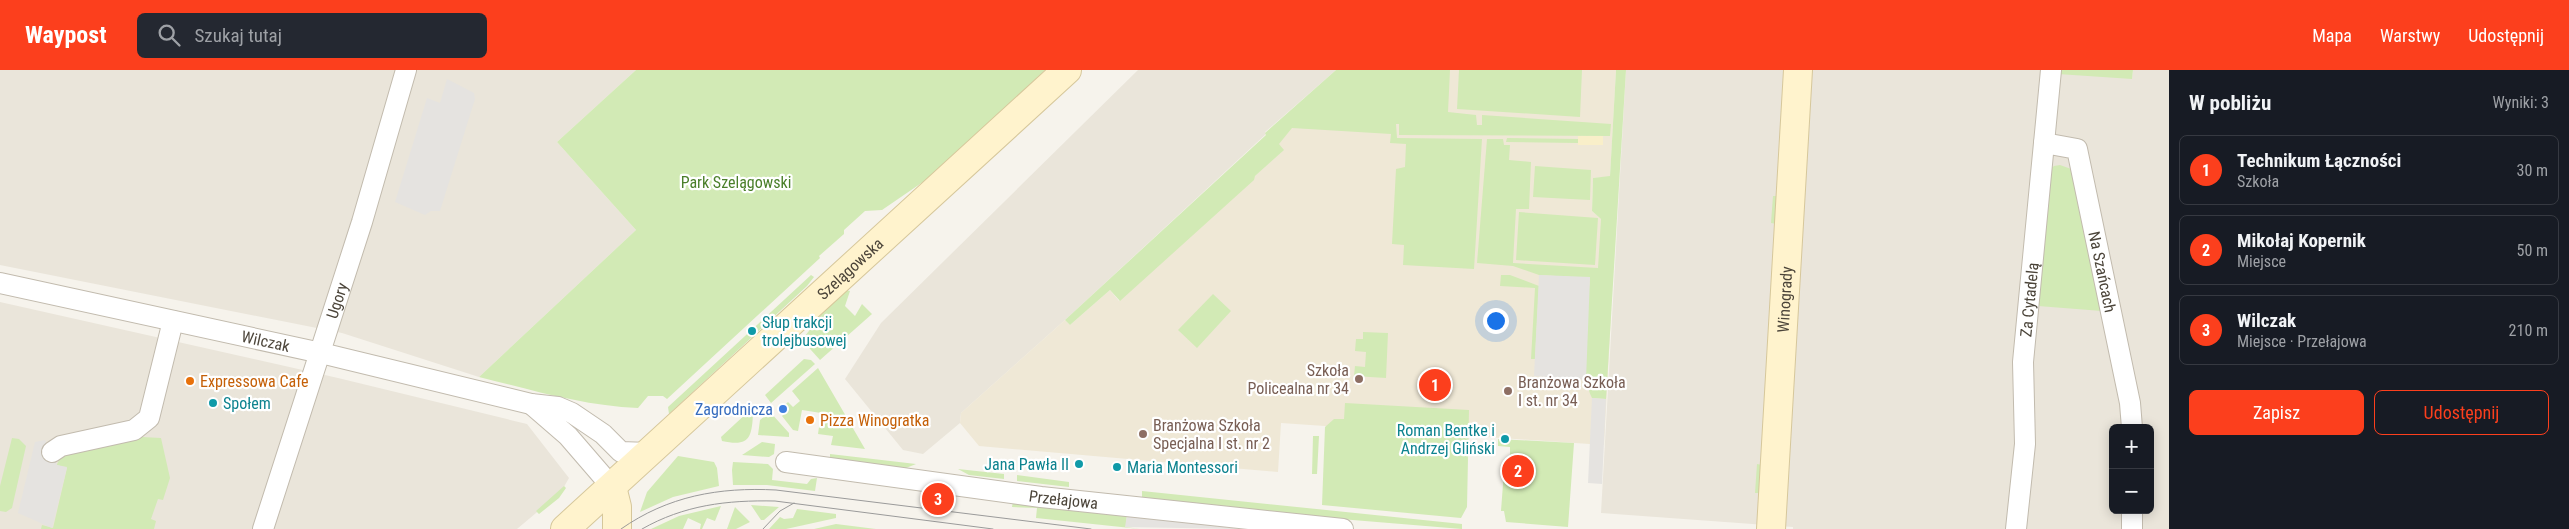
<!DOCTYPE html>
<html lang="pl">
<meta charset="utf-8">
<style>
:root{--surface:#171b24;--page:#242831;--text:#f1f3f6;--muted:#9ea1a6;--line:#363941;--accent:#fc3f1d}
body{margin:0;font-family:"Roboto Condensed",sans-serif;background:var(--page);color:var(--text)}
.controls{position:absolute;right:15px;bottom:15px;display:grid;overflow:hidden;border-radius:8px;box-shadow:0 2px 12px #0003}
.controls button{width:45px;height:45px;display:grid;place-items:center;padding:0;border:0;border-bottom:1px solid var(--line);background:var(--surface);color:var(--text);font:25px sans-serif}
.you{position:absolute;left:1495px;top:250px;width:18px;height:18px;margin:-12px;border:4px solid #fff;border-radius:50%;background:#1a73e8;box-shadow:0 0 0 8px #1a73e833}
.badge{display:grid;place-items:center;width:32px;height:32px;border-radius:50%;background:var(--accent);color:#fff;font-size:16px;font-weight:700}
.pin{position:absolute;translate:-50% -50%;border:2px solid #fff;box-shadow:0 1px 5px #0006}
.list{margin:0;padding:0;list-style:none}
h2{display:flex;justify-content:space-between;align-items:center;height:65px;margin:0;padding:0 20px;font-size:21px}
h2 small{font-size:16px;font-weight:400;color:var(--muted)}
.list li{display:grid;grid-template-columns:32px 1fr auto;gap:15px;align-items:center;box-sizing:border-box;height:70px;margin:0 10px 10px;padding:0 10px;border:1px solid var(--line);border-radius:8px}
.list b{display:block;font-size:19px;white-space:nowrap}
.list p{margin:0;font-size:16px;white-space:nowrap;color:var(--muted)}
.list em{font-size:16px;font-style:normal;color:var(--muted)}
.actions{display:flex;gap:10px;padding:15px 20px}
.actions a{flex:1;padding:11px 0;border:1px solid var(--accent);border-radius:8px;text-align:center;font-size:18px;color:var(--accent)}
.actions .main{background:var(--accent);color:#fff}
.icon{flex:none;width:28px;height:28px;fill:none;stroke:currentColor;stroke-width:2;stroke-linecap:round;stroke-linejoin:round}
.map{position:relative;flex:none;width:2169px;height:459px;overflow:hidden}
header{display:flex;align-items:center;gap:30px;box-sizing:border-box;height:70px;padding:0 25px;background:var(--accent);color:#fff}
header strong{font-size:24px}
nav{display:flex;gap:28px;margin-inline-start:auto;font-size:18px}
.search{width:350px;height:45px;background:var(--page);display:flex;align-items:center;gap:12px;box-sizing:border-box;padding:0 18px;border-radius:8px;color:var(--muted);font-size:19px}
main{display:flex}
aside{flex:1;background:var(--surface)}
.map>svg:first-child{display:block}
.residential{fill:#eae5da;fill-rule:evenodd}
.education{fill:#efe8d6}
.green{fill:#d2eab5}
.sand{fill:#f9efc9}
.parking{fill:#e5e3e0}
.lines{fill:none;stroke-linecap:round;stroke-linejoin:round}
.street-casing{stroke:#c2bbae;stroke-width:22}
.secondary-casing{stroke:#d6c79b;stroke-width:30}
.street{stroke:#fff;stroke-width:20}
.secondary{stroke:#fff3cd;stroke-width:28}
.tram{stroke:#9a9a9a;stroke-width:1}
.culture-dot{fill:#0f9aa8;stroke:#fff;stroke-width:2}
.education-dot{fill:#8d6e63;stroke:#fff;stroke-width:2}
.food-dot{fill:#e8710a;stroke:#fff;stroke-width:2}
.shop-dot{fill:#3f7fe0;stroke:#fff;stroke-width:2}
.labels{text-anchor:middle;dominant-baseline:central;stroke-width:4.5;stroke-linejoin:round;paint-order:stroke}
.park-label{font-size:16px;fill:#4a7f2a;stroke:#fff}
.street-label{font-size:16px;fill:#4b4439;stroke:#fff}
.culture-label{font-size:16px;fill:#0d838f;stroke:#fff;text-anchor:start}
.education-label{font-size:16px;fill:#785e54;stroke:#fff;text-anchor:start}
.food-label{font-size:16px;fill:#c56008;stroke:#fff;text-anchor:start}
.shop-label{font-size:16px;fill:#366cbe;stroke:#fff;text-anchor:end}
</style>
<header>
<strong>Waypost</strong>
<div class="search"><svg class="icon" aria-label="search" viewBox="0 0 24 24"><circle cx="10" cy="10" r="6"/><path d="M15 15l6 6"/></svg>Szukaj tutaj</div>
<nav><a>Mapa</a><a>Warstwy</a><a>Udostępnij</a></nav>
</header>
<main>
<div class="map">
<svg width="2169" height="459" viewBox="0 0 2169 459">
<rect width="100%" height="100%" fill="#f6f3ec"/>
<!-- residential -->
<path class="residential" d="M0,0h636l-79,72 79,88 -157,147 -137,-44 -342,-68z
M1138,0h198l-71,62 1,2 -201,186 -104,93 -1,10 -37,31 -20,-4 -58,-71 36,-56z
M1626,0h432l74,8 1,-8h36v459h-376v-2l-192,-14zM2113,358h37v82h-37z
M0,232l338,76 189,46 42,54 -8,14 -44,37h-517z"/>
<!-- education -->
<path class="education" d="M1371,0h245l-6,107 -17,1 -1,33 14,12 5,93 -7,129 -323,-22 -3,49 -299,-26 -19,-23 1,-10 104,-93 5,5 40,-35 9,11 164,-151 -4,-5v-11z"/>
<!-- green -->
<path class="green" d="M636,0h409l-109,103 -54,37 -17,1 -21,19v4l-25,22 1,2 -153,141 -4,-3h-15l-10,12c-54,-2 -106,-18 -159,-31l157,-147 -79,-88z
M1336,0h114l-2,42 28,3 1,10h5v-10l129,9 -1,12 -211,-1v-11h-3l1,14 85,1 -8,130 -71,-4 1,-20 -12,-1 4,-75 9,-2 1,-23 -16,-1 1,-9 -99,-6 -13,16 5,6 -29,26 -1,4 -134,121 -10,-11 -40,35 -5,-5 201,-185 -1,-2z
M1459,0h123l-2,47 -123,-8z
M1616,0h10l-20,329 -14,-1c-13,-23 -4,-92 -2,-120l-51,-3 -26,-9 -36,-3 10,-124h16l1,6h6l-1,15 22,2 -2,47h-13l-3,54 85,5 3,-49 -9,-8 1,-33 17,-2z
M2058,0h75l-1,9 -74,-5z
M1507,68l71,1v4l-72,-1z
M2060,95l14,5 28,141 -64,-5 11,-136 5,-4z
M1535,96l56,4 -1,30 -57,-3z
M1773,126h5l-1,28 -6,-1z
M1519,142l79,6 -3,47 -79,-5z
M811,205l3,2 -7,9 -138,128 -1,-7z
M1501,205h9l29,11 -4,73h-4l4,-71 -35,-2z
M845,220l5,1 -5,15 10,10 7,-12 10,10 -52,46 -18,-20 22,-29z
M1213,224l18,17 -34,37 -19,-18z
M1363,262l25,1 -2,45 -32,-2 1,-10 10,1 1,-15 -11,-1 1,-12h7z
M804,289l7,1 4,4 -44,39 -6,-8z
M818,298l47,81 -34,-4 2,-9 -15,-2 3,-21 -19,-3 -4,21 -5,-1 -11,-14 7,-7 -3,-5 2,-2 5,5 7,-6 -8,-10z
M1345,333l124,7 -2,97 -6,11 -139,-13 3,-78 9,-8h10z
M749,341l4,2c-1,25 -4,34 -31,28l-1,-4z
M770,342l19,21v4l-31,-2 2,-15z
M1313,366h6l-2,38h-5z
M142,367l19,1 9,40 -7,22 -5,-1 -7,20 5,2 -2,8h-113l1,-4 11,3 14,-60 -10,-3c6,-21 65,-24 85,-28z
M12,368l7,1 7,7 -14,62 -6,4 -6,-1v-25z
M1498,369l76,4 -6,84 -62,-5 -2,-11h-3l3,-40 8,1v4l9,1 1,-11 -9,-1 -1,4h-8v-7h6v-15l-12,-1z
M762,372l13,2 -1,10 -5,3 -27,-2z
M830,384l86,10 -10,4 -76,-9z
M678,386l36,6 3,6 2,18 -46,11 -33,15 7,-20z
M733,392l35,2 5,5 -1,11 35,4 4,-5 6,-1 -2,13 -48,-6h-34l-1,-15z
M1757,394l5,1 -1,28h-6z
M958,399l46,5v5l-35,-4z
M1017,405l52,7v5l-52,-6z
M564,416l2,2 -7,10 -20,16 -3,-3z
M1142,421l320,33v5l-158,-13 -162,-19z
M1013,431l114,14 -1,12 14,2 -104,-11 1,-10 -25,-1z
M751,435l28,2 -15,13h-3z
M721,436l-6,15 -8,-3 -5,11h-2l1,-5 -13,-6 -5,11h-32l28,-13z
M735,437l15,15 -14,7h-9z
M797,439l39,5v4l-50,11h-17l11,-12 4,2 9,-1z
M836,454l40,5h-62z"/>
<!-- sand -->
<path class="sand" d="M1578,66h25v9h-25z"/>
<!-- parking -->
<path class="parking" d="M447,9l27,14 1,6 -35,112h-9l-6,4 -30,-13 32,-104 13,5z
M1539,205l51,2 -4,103 -52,-4z
M1592,328l14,1 -4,85 -14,-1z
M45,370l12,25 10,2 -15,61 -34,-15 17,-71z
M1127,445l113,14 -115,-2z"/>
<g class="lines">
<!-- street casing -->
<g class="street-casing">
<g id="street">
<path id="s1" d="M2044,73l33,6 53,254 2,25"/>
<path id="s2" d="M0,213l321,70 210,51 27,3 14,6 31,21 18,18 28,1"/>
<path d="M531,334l37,32 44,51"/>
<path d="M52,382l9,-6 73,-16 15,-12 24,-97"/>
<path id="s3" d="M786,392l255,35 302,32"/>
<path id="s4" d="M263,459l99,-307 44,-152"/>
<path id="s5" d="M2016,459l9,-85 -2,-82 28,-292"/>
<path d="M2132,459v-19"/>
</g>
</g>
<!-- secondary casing -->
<g class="secondary-casing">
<g id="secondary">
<path d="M612,417l5,20v22"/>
<path id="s6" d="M565,459l502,-459"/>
<path id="s7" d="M1771,459l27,-459"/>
</g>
</g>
<!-- street -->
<use href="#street" class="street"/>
<!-- secondary -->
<use href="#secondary" class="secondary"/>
<!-- tram -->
<path class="tram" d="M621,459c47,-33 98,-42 155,-39l315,39
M642,459c42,-24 85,-29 133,-28l218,28
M763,459l17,-18 14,-8"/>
</g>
<!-- markers -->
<g class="culture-dot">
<circle cx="752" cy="261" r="5"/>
<circle cx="213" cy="333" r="5"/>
<circle cx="1505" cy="369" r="5"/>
<circle cx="1079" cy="394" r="5"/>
<circle cx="1117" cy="397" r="5"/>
</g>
<g class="education-dot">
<circle cx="1359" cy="309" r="5"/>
<circle cx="1508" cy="321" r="5"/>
<circle cx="1143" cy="364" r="5"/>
</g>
<g class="food-dot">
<circle cx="190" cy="311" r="5"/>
<circle cx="810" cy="350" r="5"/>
</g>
<circle class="shop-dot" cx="783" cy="339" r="5"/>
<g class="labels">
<!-- park labels -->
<g class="park-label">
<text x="736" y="112">Park Szelągowski</text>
</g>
<!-- street labels -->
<g class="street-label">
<text stroke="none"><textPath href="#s6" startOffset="386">Szelągowska</textPath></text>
<text stroke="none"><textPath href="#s1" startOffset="159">Na Szańcach</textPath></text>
<text stroke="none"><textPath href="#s7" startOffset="230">Winogrady</textPath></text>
<text stroke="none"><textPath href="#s5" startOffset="230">Za Cytadelą</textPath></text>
<text stroke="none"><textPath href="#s4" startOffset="240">Ugory</textPath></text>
<text stroke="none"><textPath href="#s2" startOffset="272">Wilczak</textPath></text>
<text stroke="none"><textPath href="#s3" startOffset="280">Przełajowa</textPath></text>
</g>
<!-- culture labels -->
<g class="culture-label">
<text x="762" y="252">Słup trakcji<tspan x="762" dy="18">trolejbusowej</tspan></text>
<text x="223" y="333">Społem</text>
<text x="1495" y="360" text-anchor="end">Roman Bentke i<tspan x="1495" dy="18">Andrzej Gliński</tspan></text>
<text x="1069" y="394" text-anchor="end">Jana Pawła II</text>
<text x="1127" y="397">Maria Montessori</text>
</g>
<!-- education labels -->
<g class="education-label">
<text x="1349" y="300" text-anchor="end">Szkoła<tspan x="1349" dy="18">Policealna nr 34</tspan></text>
<text x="1518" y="312">Branżowa Szkoła<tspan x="1518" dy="18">I st. nr 34</tspan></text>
<text x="1153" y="355">Branżowa Szkoła<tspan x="1153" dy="18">Specjalna I st. nr 2</tspan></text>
</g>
<!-- food labels -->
<g class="food-label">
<text x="200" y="311">Expressowa Cafe</text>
<text x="820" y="350">Pizza Winogratka</text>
</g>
<!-- shop labels -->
<g class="shop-label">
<text x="773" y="339">Zagrodnicza</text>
</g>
</g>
</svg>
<div class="controls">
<button>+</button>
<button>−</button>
</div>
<div class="you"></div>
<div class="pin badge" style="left:1435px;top:315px">1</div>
<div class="pin badge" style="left:1518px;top:401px">2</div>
<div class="pin badge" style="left:938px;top:429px">3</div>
</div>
<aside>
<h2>W pobliżu<small>Wyniki: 3</small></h2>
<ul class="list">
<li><span class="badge">1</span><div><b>Technikum Łączności</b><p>Szkoła</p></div><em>30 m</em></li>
<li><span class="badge">2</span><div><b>Mikołaj Kopernik</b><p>Miejsce</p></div><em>50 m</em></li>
<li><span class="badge">3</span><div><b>Wilczak</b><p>Miejsce · Przełajowa</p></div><em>210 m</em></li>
</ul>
<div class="actions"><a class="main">Zapisz</a><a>Udostępnij</a></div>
</aside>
</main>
